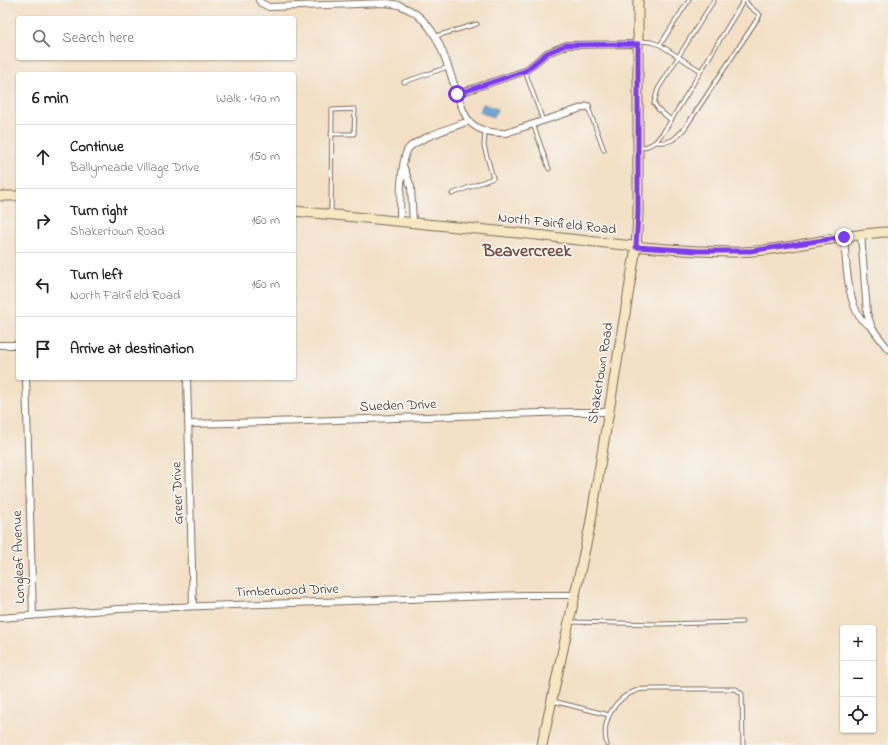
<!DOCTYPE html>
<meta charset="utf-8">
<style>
:root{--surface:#fff;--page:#f2f2f2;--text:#222;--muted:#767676;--line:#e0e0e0}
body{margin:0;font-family:"Indie Flower",sans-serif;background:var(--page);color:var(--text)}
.controls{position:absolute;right:12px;bottom:12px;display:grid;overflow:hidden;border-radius:4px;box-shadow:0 1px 3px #0004}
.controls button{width:36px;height:36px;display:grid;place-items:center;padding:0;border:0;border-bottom:1px solid var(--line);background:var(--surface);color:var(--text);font:20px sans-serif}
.stop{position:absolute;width:12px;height:12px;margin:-9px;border:3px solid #7c3aed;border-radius:50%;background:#fff}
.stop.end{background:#7c3aed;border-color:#fff;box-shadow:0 1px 4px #0008}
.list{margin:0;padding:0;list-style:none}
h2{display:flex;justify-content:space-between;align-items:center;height:52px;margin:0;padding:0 16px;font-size:17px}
h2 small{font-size:13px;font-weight:400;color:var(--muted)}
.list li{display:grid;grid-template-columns:26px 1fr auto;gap:12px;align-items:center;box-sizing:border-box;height:64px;padding:0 16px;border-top:1px solid var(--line)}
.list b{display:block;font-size:15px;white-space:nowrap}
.list p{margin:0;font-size:13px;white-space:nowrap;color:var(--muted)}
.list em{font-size:13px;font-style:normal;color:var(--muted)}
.icon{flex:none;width:22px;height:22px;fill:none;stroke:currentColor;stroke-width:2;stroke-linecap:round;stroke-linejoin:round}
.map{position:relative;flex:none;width:888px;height:745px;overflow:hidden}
.search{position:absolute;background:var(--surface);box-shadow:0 1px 3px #0004;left:16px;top:16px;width:280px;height:44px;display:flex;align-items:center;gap:10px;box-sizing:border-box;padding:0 14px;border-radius:4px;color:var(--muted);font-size:15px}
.panel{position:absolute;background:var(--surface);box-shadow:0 1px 3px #0004;left:16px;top:72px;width:280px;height:308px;border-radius:4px}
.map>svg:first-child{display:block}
.water{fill:#6da9de;stroke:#546a7e}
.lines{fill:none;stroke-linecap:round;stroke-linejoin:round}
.lane-casing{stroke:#7b6a58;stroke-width:5}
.street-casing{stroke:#7b6a58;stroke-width:8}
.secondary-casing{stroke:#7b6a58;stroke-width:11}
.lane{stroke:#fff;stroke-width:3}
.street{stroke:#fff;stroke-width:6}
.secondary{stroke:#f7e8c3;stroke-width:9}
.route{stroke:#7c3aed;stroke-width:5}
.labels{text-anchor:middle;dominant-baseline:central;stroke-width:3.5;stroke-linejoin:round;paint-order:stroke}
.street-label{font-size:14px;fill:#3b2a1e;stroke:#f6f6f2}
.district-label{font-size:18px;font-weight:bold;fill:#744c40;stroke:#f6f6f2}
</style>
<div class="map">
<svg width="888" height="745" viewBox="0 0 888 745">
<rect width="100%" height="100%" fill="#f6f6f2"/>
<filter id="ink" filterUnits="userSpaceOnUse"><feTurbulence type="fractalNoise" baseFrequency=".025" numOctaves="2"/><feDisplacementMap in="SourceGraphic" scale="8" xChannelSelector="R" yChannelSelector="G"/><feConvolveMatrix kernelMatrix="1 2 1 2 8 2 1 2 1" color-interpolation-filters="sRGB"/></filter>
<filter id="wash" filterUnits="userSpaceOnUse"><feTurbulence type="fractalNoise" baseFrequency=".012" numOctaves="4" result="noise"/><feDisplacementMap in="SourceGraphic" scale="16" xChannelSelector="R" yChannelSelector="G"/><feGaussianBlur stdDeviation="0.9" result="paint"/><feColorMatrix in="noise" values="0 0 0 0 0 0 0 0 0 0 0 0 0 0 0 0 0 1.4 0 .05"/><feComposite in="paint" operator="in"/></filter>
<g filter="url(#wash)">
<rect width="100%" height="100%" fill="#f3e0c5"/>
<!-- water -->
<path class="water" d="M483,104l14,5 -3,8 -14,-5z"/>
</g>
<g filter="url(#ink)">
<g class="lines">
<!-- lane casing -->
<g class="lane-casing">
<path id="lane" d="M436,36l41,-12
M640,41l11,1 9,3 41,26
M660,45l29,-45
M525,71l18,50
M404,82l44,-15
M588,107l16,43
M671,120l-13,-11 -4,-6 4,-14 56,-89
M533,124l16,45
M656,142c16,1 18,-2 29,-14l75,-113 -11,-9 -4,-6
M640,148c16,-3 18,-9 27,-21l77,-127
M452,194l41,-16 -9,-32 1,-15
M331,212l1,-102 23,-1 -1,25h-23
M571,622l89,2 82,-2
M553,701l56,14
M607,745c-7,-24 8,-48 31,-55 4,-1 9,-1 13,-1h85l6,5 1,51"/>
</g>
<!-- street casing -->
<g class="street-casing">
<path id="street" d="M259,0l2,3 8,4 118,-4c4,1 10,1 14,3 36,13 44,53 55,84 3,10 7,23 13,31 10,11 24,12 37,12l82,-27
M457,94l68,-23 22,-18 20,-8 71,-1
M404,168l7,19 2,35
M400,220c0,-15 0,-59 8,-71 7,-10 48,-23 61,-28
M861,234l6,79 5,15 16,21
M844,237c2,23 3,64 17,82 3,3 7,5 10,8
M0,345h18
M26,378l7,238
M187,378l6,228
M188,424l118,-3 265,-9h38
M0,618l119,-9 406,-14h50"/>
</g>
<!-- secondary casing -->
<g class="secondary-casing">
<path id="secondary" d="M0,196h18
M294,211c78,7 156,15 234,23 68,8 136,17 204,18 53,0 104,-18 156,-20
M542,745l48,-219 46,-279 2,-34v-213"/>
</g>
<!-- lane -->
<use href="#lane" class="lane"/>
<!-- street -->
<use href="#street" class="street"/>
<!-- secondary -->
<use href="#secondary" class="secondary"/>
</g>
</g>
<g class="lines" filter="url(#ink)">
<!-- route -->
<path class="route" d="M457,94l68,-23 22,-18 19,-8 72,-1v169l-2,34 62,4h52l94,-14"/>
</g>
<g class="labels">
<!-- street labels -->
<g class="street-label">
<text transform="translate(557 224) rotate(6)">North Fairfield Road</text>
<text transform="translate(601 373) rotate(-81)">Shakertown Road</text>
<text transform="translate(398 406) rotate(-2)">Sueden Drive</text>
<text transform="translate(178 493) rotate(-92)">Greer Drive</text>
<text transform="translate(19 557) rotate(-92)">Longleaf Avenue</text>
<text transform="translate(287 591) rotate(-2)">Timberwood Drive</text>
</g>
<!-- district labels -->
<g class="district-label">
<text x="527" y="252">Beavercreek</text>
</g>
</g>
</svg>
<div class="controls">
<button>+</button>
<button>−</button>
<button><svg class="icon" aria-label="locate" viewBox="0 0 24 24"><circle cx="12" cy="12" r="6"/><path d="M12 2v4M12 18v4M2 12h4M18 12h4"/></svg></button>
</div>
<div class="stop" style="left:457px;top:94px"></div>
<div class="stop end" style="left:844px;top:237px"></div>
<div class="search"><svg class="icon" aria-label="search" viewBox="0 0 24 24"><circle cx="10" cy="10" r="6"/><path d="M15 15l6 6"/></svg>Search here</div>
<section class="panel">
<h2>6 min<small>Walk · 470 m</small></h2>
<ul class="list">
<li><svg class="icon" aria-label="ahead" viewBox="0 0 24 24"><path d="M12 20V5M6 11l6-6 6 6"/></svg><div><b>Continue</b><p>Ballymeade Village Drive</p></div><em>150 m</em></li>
<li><svg class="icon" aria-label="right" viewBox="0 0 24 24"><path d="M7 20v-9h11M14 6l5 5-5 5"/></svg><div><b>Turn right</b><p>Shakertown Road</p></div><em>160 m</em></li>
<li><svg class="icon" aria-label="left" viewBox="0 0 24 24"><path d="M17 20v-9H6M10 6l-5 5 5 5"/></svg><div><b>Turn left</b><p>North Fairfield Road</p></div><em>160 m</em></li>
<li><svg class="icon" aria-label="arrive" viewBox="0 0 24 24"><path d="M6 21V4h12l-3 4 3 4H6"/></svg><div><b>Arrive at destination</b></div></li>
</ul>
</section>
</div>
